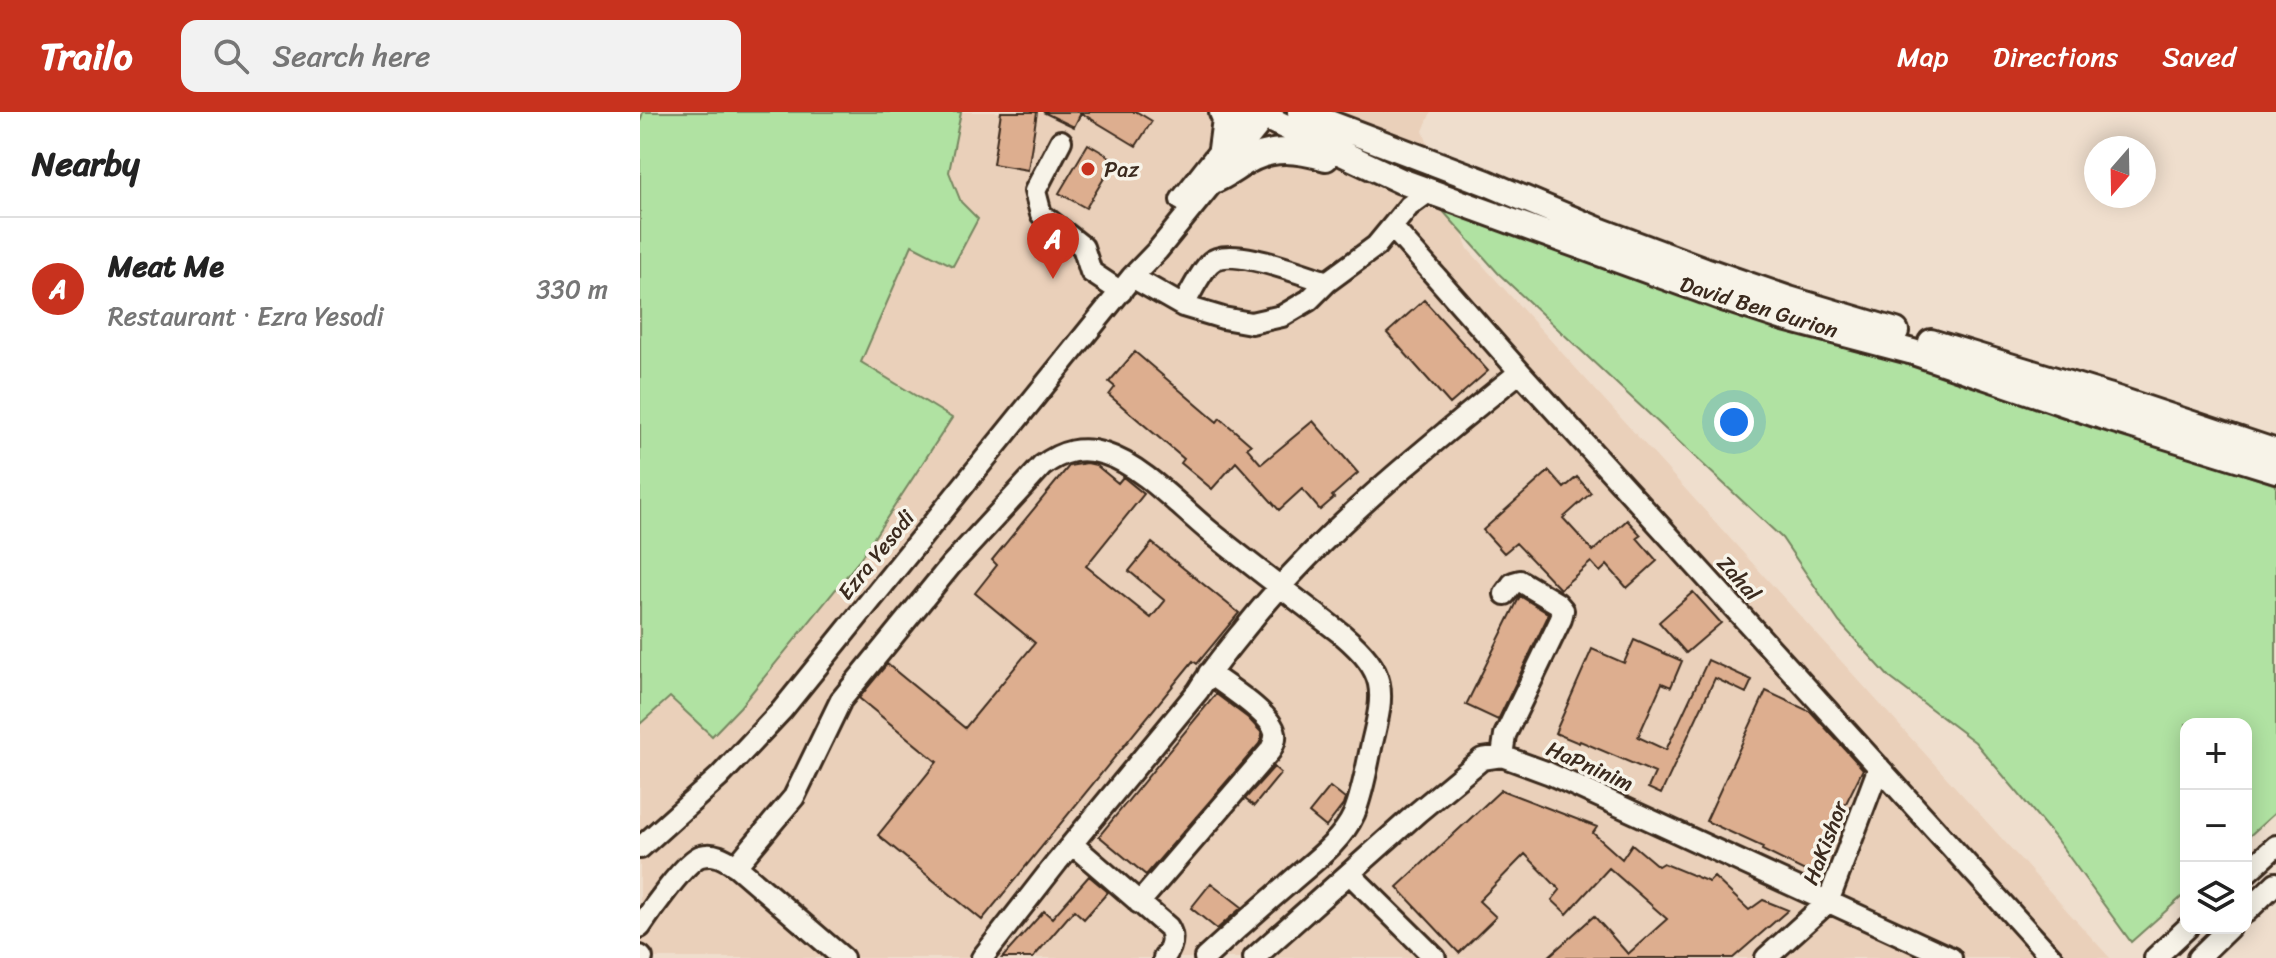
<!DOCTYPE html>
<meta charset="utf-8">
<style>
:root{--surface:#fff;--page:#f2f2f2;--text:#222;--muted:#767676;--line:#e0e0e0;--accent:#c8321e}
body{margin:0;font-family:Sriracha,sans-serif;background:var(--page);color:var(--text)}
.controls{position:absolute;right:24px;bottom:24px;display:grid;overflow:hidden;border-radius:16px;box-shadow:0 4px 20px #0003}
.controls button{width:72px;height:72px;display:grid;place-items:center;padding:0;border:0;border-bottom:2px solid var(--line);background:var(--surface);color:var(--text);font:40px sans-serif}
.compass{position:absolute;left:1444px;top:24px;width:72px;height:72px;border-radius:50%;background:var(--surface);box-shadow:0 4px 20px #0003;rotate:200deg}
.you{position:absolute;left:1094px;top:310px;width:28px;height:28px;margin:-20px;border:6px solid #fff;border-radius:50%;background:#1a73e8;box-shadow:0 0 0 12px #1a73e833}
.badge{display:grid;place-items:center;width:52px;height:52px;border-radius:50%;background:var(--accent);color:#fff;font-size:26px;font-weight:700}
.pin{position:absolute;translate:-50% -66px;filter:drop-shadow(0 2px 4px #0008)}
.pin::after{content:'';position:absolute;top:42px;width:28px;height:24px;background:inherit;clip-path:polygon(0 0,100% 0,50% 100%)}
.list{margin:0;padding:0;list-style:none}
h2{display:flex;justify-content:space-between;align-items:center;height:104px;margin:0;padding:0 32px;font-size:34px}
h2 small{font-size:26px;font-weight:400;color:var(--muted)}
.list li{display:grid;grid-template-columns:52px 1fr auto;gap:24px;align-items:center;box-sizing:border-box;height:144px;padding:0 32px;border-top:2px solid var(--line)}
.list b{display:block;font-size:30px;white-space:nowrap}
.list p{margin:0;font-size:26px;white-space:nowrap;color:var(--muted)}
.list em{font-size:26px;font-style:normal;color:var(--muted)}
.icon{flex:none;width:44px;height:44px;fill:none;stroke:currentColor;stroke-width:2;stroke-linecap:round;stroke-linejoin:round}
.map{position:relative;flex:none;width:1636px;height:846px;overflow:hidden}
header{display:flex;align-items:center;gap:48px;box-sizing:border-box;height:112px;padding:0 40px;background:var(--accent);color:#fff}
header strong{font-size:38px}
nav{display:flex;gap:44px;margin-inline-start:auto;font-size:28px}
.search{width:560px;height:72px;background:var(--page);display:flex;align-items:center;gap:20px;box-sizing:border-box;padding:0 28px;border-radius:16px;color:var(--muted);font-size:30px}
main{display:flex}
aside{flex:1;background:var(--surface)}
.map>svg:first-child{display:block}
.built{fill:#ead0ba}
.green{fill:#b0e2a2;stroke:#768660;stroke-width:2}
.building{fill:#ddae8f;stroke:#3b2a1e;stroke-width:2}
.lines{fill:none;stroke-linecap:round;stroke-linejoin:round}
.minor-casing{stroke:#3b2a1e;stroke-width:26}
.major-casing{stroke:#3b2a1e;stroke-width:30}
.minor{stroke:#f7f3e8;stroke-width:20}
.major{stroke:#f7f3e8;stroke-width:24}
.poi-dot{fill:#c8321e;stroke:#f7f3e8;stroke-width:3}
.labels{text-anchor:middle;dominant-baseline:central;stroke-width:7;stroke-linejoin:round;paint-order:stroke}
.poi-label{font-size:22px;fill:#3b2a1e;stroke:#f7f3e8;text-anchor:start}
.street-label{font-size:22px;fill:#3b2a1e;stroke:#f7f3e8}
</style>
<header>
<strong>Trailo</strong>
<div class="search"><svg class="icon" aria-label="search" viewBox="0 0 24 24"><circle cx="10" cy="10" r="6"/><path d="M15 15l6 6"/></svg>Search here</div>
<nav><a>Map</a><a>Directions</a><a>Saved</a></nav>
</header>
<main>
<aside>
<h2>Nearby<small></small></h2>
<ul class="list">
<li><span class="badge">A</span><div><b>Meat Me</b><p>Restaurant · Ezra Yesodi</p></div><em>330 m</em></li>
</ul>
</aside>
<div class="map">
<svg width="1636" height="846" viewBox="0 0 1636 846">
<rect width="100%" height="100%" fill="#efdecd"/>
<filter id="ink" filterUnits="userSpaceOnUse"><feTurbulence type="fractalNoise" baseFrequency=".0125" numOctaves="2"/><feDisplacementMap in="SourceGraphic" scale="16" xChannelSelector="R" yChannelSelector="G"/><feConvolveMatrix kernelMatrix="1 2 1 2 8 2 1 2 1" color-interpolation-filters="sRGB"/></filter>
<g filter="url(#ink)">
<!-- built -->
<path class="built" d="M21,0h770l-8,19 45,118 642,709h-1470v-836z"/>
<!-- green -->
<path class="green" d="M3,0h318l-12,60 12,30 17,17 -25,47 -41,-21 -51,117 91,56 -94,144 -118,145 -28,29 -42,-39 -30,27v-602z
M803,99l833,274v327l-30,27v-115h-60v169l-55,49 -77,-106 -79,-94 -86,-65 -50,-55 -57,-84 -284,-265z"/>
<!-- building -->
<path class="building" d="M361,0h36l-9,58 -35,-6z
M403,0h94l15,9 -16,25 -55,-33 -7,14z
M448,32l27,16 -29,48 -27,-15z
M784,188l64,71 -38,33 -63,-71z
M495,240l82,70 3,-4 31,27 -4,3 14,16 52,-43 45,52 -26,23 2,2 -14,12 -18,-21 -23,21 -43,-48 -24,27 -31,-26 3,-4 -75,-64 6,-8 -6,-5z
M447,351l9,2 22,18 5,-6 21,17 -58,72 65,52 14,-17 -36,-30 23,-28 87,70 -42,51 -4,-3 -211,259 -104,-85 59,-73 -78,-64 28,-34 78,64 70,-85 -60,-50 22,-28 -5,-5 77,-94z
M909,359l15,17 13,-11 14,16 -28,25 30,33 34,-31 14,15 -4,3 20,23 -30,27 -20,-23 -7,7 -9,-10 -31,27 -44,-46 -12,10 -21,-23z
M1053,480l28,31 -35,30 -27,-31z
M880,484l29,18 -51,106 -32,-15z
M994,528l48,21 -11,26 -9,-4 -24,54 28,13 42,-90 44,20 -6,13 -31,-15 -54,116 -13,-6 7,-15 -75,-32 -1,2 -24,-10 37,-84 32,14z
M1126,579l45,21 52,57 -52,105 -49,-24 1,-3 -57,-26z
M576,582l32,24 13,14 1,6 -3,6 -113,131 -47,-39z
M634,655l7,6 -27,33 -9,-7z
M690,675l15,12 -2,6 -17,22 -17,-14z
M861,678l96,37 -4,6 29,26 10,-15 26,22 5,-3 46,19 5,-5 35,33 14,-10 25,10 -55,48h-186l47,-42 34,38 39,-35 -58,-51 -42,46 -15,-14 8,-10 -35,-36 -46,47 17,16 -37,36 -62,-66z
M449,764l19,16 -24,27 -10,-9 -41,48h-31l42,-47 8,7z
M571,771l31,24 -25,22 -26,-21z"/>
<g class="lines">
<!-- minor casing -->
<g class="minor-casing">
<path id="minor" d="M421,29l-26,50 6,23 42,33 8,25 30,20
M541,88l69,-88
M753,116l127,144 532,586
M492,165l51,29 40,12 28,5 31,-7 27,-16 18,-18 49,-36 33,-40 18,-13 15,4
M543,194c8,-13 16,-32 27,-43 18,-19 94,12 117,19
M862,644l3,-21 56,-116 2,-9 -6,-7 -37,-22 -7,2 -8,11
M432,732l96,83c7,11 3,21 -4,31
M0,736l79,-71 63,-67 350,-433 26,-27 112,-138
M96,754l58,-69 47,-97 110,-135 91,-99c20,-15 39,-20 63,-12 36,11 74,52 103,76 44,36 90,70 135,105 44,38 42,55 29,108 -5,23 -9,49 -18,71 -13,29 -44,50 -67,71 -28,24 -55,48 -82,73
M1606,761l30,-27
M710,762l85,84
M499,791l131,-152c3,-6 6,-11 5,-18 -3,-19 -50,-48 -66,-60
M1606,800l30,-29
M0,815c10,-15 46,-67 61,-71 14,-4 24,3 35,10l107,92
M0,844l2,2
M342,846l75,-96 141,-171c14,-23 31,-43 48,-64 78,-98 176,-176 274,-255
M614,846l164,-146 64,-53 20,-3 46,17 403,185
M1126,846l62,-56 51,-135
M1515,846l32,-30
M1558,846l31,-30"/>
</g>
<!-- major casing -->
<g class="major-casing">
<path id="major" d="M614,0l147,69 322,117 61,20 129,34 188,64 175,54
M660,0l187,71 114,48 104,39 84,29 107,32
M581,37l4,-30 -3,-7
M573,69c13,-5 21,-12 33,-19 26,-16 52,-12 80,-4
M1291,230l177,54 168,56"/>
</g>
<!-- minor -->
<use href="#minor" class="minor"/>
<!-- major -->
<use href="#major" class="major"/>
</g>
</g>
<!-- markers -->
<circle class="poi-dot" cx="448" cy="57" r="8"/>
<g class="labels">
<!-- poi labels -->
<g class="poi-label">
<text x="464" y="57">Paz</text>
</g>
<!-- street labels -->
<g class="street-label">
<text transform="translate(1119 195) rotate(17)">David Ben Gurion</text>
<text transform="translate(236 443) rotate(-51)">Ezra Yesodi</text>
<text transform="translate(1099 466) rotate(48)">Zahal</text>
<text transform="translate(950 654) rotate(24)">HaPninim</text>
<text transform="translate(1185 731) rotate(-69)">HaKishor</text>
</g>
</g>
</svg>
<div class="controls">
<button>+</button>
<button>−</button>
<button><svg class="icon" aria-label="layers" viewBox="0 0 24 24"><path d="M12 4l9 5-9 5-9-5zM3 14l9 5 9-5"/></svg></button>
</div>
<svg class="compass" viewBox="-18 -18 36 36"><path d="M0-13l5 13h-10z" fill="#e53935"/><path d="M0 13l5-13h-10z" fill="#767676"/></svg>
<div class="you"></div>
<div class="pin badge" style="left:413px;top:167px">A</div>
</div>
</main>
